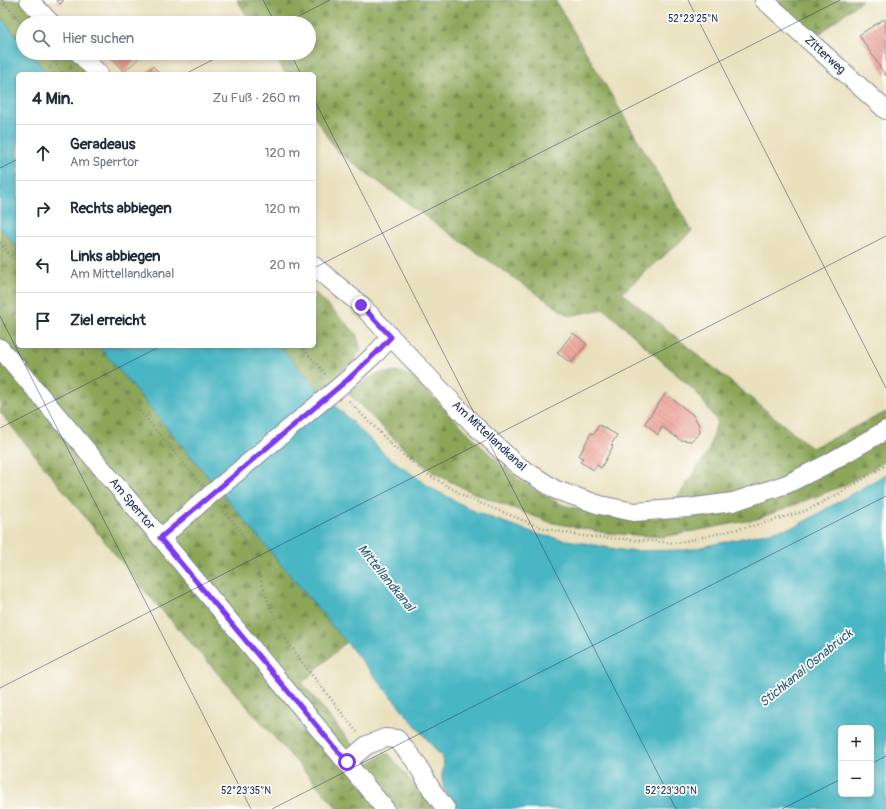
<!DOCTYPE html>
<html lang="de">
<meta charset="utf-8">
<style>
:root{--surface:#fff;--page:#f2f2f3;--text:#1f2937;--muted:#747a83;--line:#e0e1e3}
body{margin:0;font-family:Pangolin,sans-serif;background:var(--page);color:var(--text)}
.controls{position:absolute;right:12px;bottom:12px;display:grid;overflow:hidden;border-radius:6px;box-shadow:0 2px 6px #0003}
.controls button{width:36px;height:36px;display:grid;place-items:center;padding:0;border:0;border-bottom:1px solid var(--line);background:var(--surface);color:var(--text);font:20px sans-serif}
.stop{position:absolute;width:12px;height:12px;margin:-9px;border:3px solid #7c3aed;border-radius:50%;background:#fff}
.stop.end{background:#7c3aed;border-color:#fff;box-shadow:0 1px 4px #0008}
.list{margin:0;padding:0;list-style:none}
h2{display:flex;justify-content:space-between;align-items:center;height:52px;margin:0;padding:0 16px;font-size:17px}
h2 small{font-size:13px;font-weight:400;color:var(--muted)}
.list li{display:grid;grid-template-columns:26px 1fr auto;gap:12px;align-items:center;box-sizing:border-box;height:56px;padding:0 16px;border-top:1px solid var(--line)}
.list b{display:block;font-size:15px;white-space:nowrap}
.list p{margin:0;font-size:13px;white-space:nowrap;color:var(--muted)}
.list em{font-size:13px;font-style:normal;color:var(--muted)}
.icon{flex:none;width:22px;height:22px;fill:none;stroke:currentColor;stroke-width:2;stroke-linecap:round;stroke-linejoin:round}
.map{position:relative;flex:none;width:886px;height:809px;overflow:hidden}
.search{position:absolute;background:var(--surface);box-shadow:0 2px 6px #0003;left:16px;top:16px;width:300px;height:44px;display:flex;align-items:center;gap:10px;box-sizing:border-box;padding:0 14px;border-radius:22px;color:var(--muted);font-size:15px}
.panel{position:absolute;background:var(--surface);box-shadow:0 2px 6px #0003;left:16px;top:72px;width:300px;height:276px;border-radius:6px}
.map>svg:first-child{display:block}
.forest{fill:url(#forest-firs);stroke:#546a5b}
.water{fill:#48b6c3;stroke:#327290;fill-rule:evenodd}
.building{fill:url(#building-back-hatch)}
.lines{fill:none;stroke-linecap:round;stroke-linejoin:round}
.minor-casing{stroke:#82888e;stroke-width:20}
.path{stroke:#82888e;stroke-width:2.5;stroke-dasharray:1 3;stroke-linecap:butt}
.minor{stroke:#fff;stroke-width:18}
.minor-bridge-casing{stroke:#82888e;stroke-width:20;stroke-linecap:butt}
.minor-bridge{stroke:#fff;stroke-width:18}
.route{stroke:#7c3aed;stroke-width:5}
.ticks{fill:none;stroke:#1b2f5e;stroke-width:1;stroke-opacity:0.45}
.labels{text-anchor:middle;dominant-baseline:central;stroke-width:3.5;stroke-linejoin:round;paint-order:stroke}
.street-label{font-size:12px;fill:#1b2f5e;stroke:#fdfcf7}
.water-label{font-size:13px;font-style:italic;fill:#2b5e81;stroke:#fdfcf7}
.ticks-label{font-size:10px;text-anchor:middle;fill:#1b2f5e;stroke:#fdfcf7;stroke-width:3.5;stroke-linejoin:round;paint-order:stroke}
</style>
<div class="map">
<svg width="886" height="809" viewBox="0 0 886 809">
<defs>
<pattern id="forest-firs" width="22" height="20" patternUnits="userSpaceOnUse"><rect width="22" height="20" fill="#8ca658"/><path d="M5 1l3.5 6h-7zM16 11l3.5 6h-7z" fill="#72884c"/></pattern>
<pattern id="building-back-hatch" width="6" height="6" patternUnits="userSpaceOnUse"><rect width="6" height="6" fill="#eb9c90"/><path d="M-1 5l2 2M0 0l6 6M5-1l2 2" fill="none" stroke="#be8079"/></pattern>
</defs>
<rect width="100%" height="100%" fill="#fdfcf7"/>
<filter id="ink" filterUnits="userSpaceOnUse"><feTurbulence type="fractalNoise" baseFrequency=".025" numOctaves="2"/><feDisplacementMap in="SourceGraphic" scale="8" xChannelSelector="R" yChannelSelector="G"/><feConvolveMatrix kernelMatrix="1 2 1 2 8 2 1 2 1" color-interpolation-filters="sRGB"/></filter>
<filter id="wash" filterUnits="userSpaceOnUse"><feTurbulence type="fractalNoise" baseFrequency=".012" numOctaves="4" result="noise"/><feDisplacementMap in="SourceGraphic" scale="16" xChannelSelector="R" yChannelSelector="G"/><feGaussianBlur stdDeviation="0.9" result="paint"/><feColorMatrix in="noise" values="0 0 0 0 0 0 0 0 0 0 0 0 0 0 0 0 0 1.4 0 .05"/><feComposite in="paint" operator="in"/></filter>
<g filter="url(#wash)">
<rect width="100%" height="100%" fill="#e9e0bd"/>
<!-- forest -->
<path class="forest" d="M0,0h28l21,23h-26v21l-23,-28z
M237,0h318l137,231 -70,62 190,155 74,-36v49l-43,25 -86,33 -94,18 -57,-4 -57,-11 -78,-30 -37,-19 -35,-29 -50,-50 18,-15 13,-6 20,-1 15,7 69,70 35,31 43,25 68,16 46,-5 -1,-15 34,-51 8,-29 -20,-28 -93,-84 -35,7 -139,-96 -93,-69 -23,-35v-42h-28l-14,-21h37v-30h-57z
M764,0h98l-52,41z
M30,53h45l18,21h-46z
M0,227l18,21v98h81l247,296 -44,41 66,81 16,-10h5l45,55h-96l-195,-220 -143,-177z
M314,292l42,41 5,17 -9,13 -31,29 -42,-46h35z"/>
<!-- water -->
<path class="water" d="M0,16l23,28v9h7l17,21h-29v174l-18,-21z
M99,346h180l42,46 66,64 44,32 47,25 62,22 87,16 61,-1 109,-24 89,-52v335h-427c-7,-9 -17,-18 -17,-31 0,-9 4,-13 -1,-22zM841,728h30v66h-30z"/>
<g id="blocks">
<!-- building -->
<path class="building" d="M56,0h8l-4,4z
M884,19l2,3v54l-27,-41z
M106,53h38l-20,19z
M153,66l7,8h-15z
M573,333l14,11 -16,19 -14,-10z
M666,393l9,8 18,14 5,8 2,10 -9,8 -11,-1 -18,-13 -4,8 -13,-12z
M599,425l18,10 -6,10 2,1 -12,22 -4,-3 -3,5 -14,-8 3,-4 -4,-2 12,-23 3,1z"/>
</g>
</g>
<g filter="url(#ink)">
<use href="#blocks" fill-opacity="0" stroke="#82888e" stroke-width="1"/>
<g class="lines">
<!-- minor casing -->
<g class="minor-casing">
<path id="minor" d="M29,0l22,23
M764,0l122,110
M79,53l20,21
M314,266l47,39 113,120 43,40 39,25 44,15 34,7 54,-4 45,-6 54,-18 40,-20 59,-34
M0,348l161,190 224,271
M346,381l31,-29 14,-15
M161,538l43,-38
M347,762l20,-17 18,-7 12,1 18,22 17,29 14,19"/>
</g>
<!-- path -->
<path class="path" d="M2,0l21,25
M46,53l19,21
M0,243l18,21
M86,346l114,137
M301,346l26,30
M349,401l45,46 30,25 44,26 74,30 40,8 95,7 83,-19 45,-13 37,-19 44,-27
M221,508l18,21 12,22 18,54 14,30 18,26 56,71"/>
<!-- minor -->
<use href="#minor" class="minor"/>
<!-- minor-bridge casing -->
<g class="minor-bridge-casing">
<path id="minor-bridge" d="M204,500l142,-119"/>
</g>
<!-- minor-bridge -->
<use href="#minor-bridge" class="minor-bridge"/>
</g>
</g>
<g class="lines" filter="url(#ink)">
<!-- route -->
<path class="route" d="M347,762l-187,-224 186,-157 31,-29 14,-15 -30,-32"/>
</g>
<!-- ticks -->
<path class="ticks" d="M263,0l12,23M688,0l198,388M285,23l45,-23M290,53l11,21M185,74l41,-21M314,99l362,710M0,168l18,-9M314,268l526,-268M0,316l251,493M0,428l161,-82M0,688l886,-452M871,764l15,-8M272,809l614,-313M782,809l59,-30"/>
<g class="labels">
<!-- street labels -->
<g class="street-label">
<text transform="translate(825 55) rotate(42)">Zitterweg</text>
<text transform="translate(489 436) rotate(43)">Am Mittellandkanal</text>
<text transform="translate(132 504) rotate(50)">Am Sperrtor</text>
</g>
<!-- water labels -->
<g class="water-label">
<text transform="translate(386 578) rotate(51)">Mittellandkanal</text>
<text transform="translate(806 668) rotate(-39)">Stichkanal Osnabrück</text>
</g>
</g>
<g class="ticks-label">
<text x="693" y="22">52°23'25"N</text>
<text x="246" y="794">52°23'35"N</text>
<text x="671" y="794">52°23'30"N</text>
</g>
</svg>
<div class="controls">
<button>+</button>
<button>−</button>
</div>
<div class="stop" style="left:347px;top:762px"></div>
<div class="stop end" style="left:361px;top:305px"></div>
<div class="search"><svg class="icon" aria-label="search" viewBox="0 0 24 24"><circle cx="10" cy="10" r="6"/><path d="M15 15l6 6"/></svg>Hier suchen</div>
<section class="panel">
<h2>4 Min.<small>Zu Fuß · 260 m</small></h2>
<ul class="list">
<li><svg class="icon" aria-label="ahead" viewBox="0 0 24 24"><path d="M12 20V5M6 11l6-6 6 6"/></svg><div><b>Geradeaus</b><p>Am Sperrtor</p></div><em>120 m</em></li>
<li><svg class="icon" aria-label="right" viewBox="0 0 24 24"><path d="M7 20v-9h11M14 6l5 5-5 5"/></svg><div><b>Rechts abbiegen</b></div><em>120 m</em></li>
<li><svg class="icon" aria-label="left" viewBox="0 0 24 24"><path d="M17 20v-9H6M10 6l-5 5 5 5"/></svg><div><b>Links abbiegen</b><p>Am Mittellandkanal</p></div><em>20 m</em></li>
<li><svg class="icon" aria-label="arrive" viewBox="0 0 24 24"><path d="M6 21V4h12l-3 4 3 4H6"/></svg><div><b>Ziel erreicht</b></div></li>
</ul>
</section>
</div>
